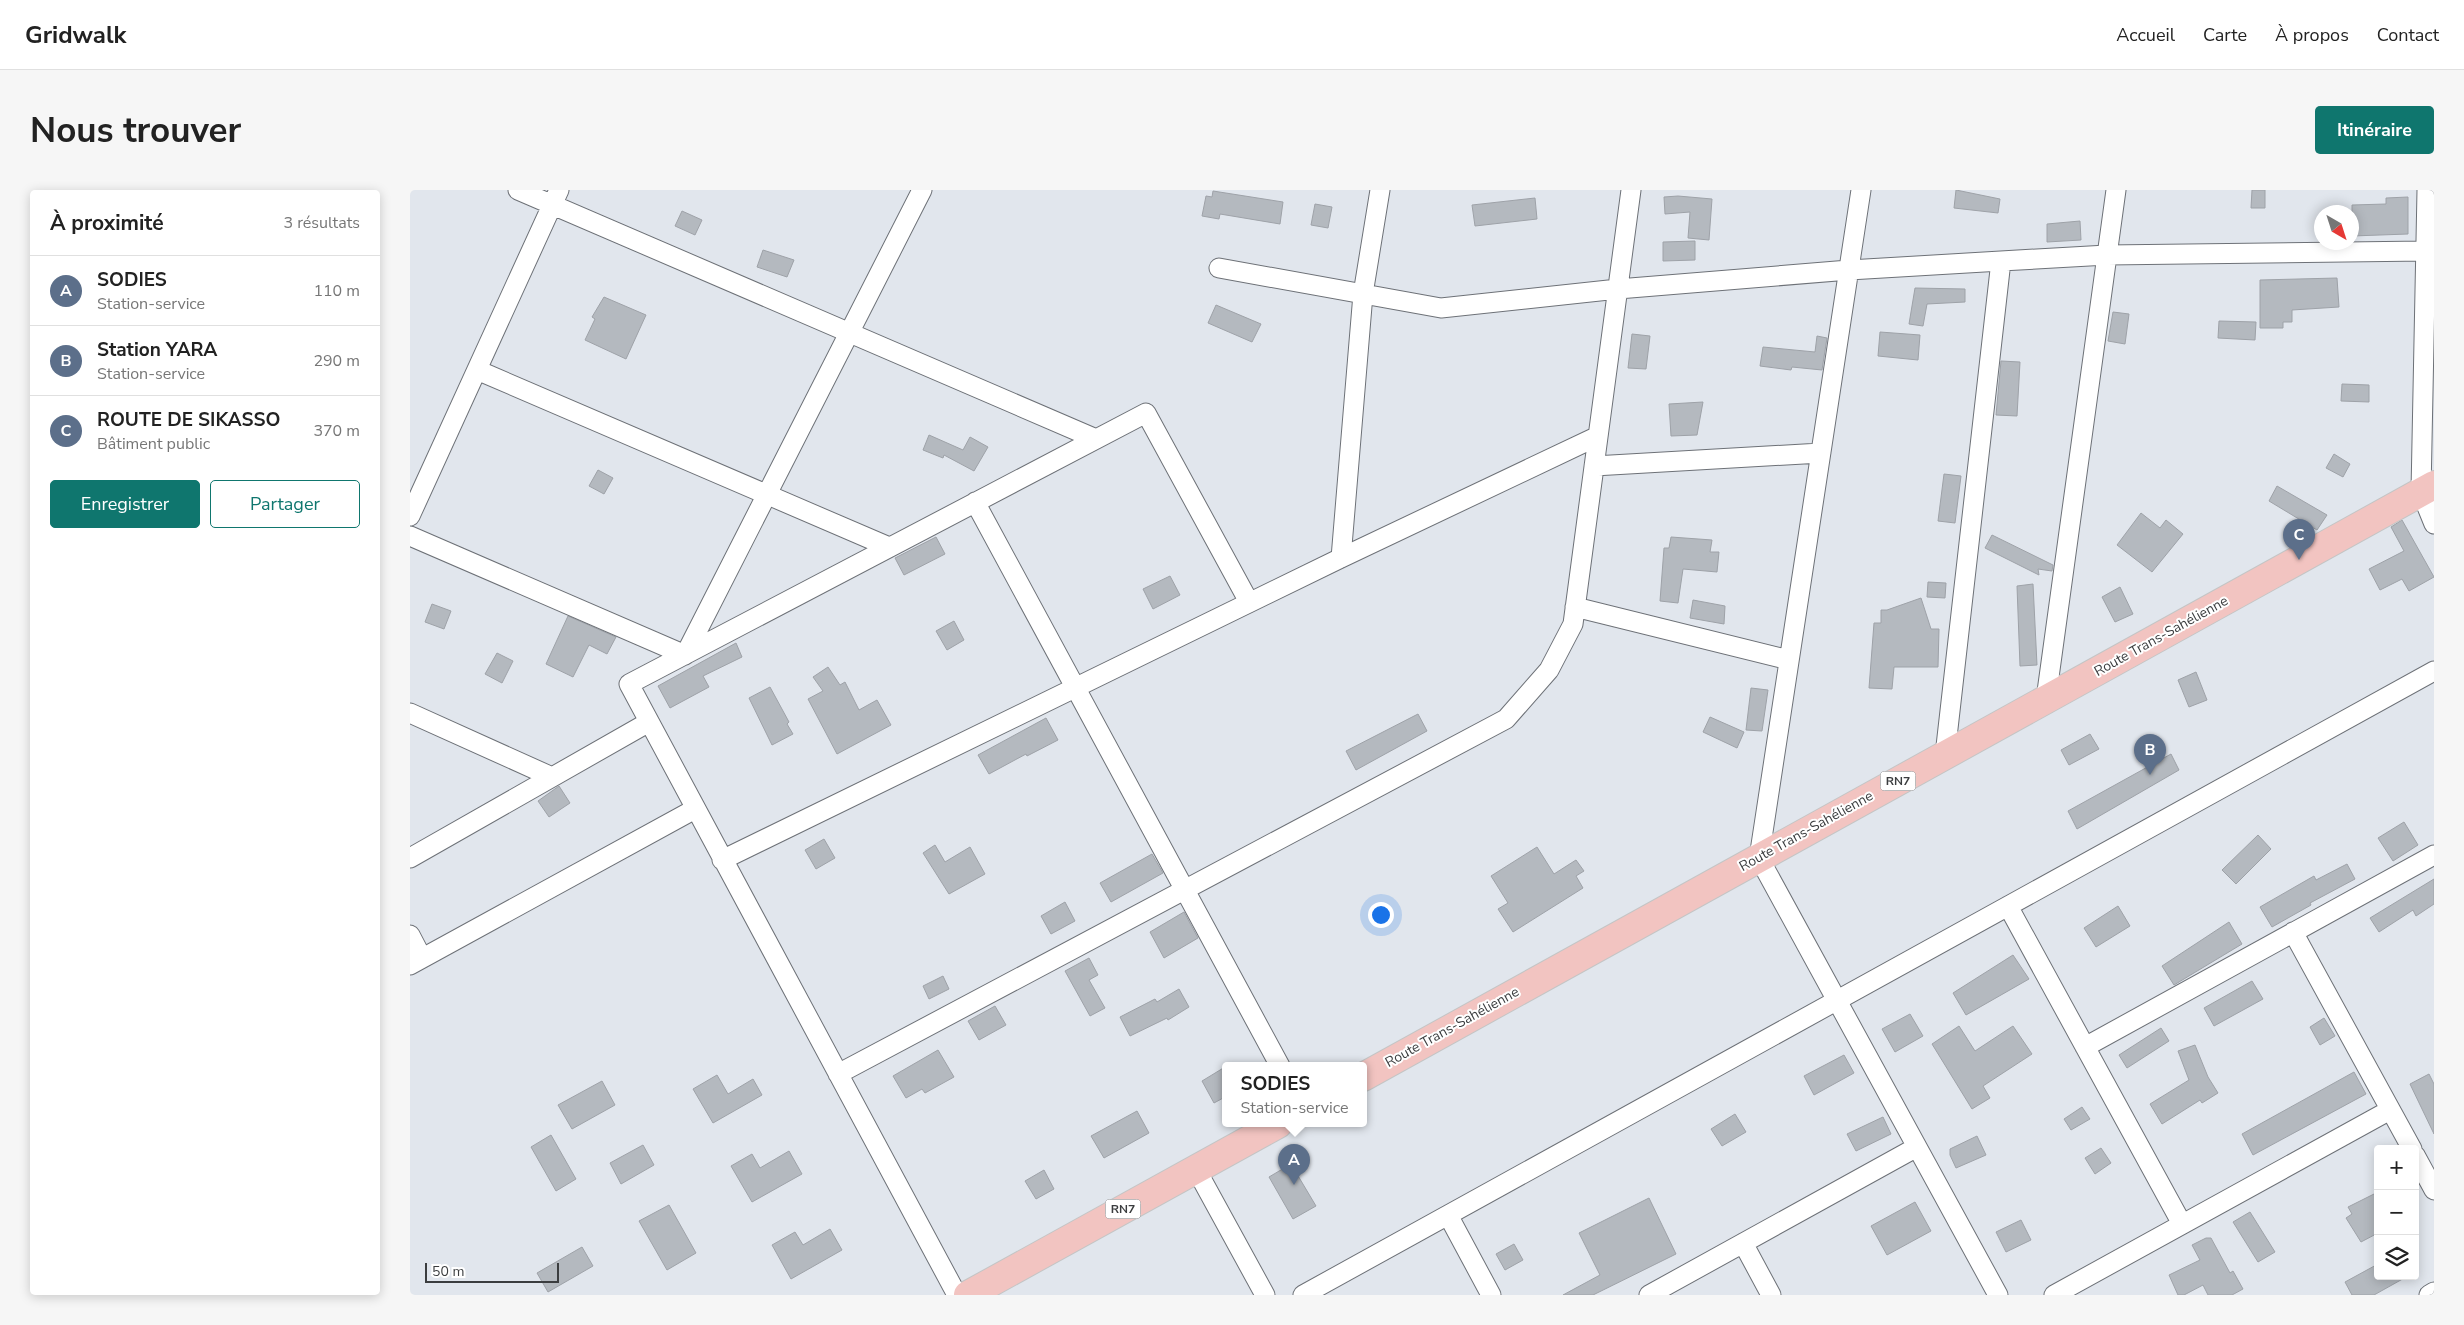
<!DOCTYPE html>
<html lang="fr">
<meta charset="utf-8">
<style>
:root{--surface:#fff;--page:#f6f6f6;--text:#222;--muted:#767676;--line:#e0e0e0;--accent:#0f766e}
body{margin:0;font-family:"Nunito Sans",sans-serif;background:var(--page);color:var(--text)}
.controls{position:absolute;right:15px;bottom:15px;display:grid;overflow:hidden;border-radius:5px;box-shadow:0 2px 12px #0003}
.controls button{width:45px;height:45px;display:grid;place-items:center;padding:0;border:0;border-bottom:1px solid var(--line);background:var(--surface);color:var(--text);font:25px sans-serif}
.compass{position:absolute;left:1904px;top:15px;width:45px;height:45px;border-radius:50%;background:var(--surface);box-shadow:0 2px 12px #0003;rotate:141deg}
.scale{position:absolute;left:15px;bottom:12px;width:134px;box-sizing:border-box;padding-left:5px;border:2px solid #3b3d3f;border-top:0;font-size:14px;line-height:18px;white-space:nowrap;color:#3b3d3f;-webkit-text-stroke:4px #fff;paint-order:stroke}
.you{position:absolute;left:970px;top:724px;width:18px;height:18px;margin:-12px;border:4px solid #fff;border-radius:50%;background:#1a73e8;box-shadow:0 0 0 8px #1a73e833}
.badge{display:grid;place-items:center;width:32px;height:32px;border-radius:50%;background:var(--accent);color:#fff;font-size:16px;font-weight:700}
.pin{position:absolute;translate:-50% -41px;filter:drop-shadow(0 1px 2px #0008)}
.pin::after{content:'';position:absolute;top:26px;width:18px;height:15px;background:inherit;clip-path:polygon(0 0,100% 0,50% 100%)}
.popup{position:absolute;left:812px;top:872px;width:145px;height:65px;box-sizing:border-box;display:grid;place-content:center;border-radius:5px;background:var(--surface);filter:drop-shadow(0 1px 4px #0005);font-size:16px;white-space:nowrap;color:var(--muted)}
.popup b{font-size:19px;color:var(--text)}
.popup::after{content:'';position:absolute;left:50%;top:100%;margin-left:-10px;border:10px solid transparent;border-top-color:var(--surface)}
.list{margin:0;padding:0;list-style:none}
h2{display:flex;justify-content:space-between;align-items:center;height:65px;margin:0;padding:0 20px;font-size:21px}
h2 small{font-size:16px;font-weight:400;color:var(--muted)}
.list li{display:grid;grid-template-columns:32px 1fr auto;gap:15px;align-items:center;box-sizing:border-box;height:70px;padding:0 20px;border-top:1px solid var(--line)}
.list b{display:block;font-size:19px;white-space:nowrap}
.list p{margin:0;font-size:16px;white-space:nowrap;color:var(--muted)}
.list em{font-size:16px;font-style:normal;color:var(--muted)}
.actions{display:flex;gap:10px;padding:15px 20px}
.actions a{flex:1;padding:11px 0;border:1px solid var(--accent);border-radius:5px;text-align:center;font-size:18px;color:var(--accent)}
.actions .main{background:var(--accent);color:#fff}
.icon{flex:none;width:28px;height:28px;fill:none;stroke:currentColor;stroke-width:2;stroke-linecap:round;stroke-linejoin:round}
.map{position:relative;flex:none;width:2024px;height:1105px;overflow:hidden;border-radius:5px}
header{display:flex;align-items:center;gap:30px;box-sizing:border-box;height:70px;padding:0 25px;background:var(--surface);border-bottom:1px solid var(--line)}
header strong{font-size:24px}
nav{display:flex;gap:28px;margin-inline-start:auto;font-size:18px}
.intro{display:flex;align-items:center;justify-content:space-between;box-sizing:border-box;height:120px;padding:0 30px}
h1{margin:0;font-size:35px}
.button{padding:12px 22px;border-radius:5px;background:var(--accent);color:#fff;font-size:18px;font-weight:700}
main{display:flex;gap:30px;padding:0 30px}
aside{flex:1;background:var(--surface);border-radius:5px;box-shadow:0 2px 12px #0003}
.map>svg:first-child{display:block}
.building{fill:#b4b9bf;stroke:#9ea2a8}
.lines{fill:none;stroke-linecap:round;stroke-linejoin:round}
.minor-casing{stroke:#6d7177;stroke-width:21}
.highway-casing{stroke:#c4c5c5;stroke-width:30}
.minor{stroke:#fff;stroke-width:19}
.highway{stroke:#f2c4c1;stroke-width:28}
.labels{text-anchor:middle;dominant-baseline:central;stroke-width:4;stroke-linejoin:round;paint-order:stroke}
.shield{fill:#fff;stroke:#767779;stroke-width:1}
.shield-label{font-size:12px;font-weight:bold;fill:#3b3d3f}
.street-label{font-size:14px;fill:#3b3d3f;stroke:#fff}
</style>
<header>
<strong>Gridwalk</strong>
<nav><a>Accueil</a><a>Carte</a><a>À propos</a><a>Contact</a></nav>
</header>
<div class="intro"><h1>Nous trouver</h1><a class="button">Itinéraire</a></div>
<main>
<aside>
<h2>À proximité<small>3 résultats</small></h2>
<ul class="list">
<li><span class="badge" style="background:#5c6f8a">A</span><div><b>SODIES</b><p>Station-service</p></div><em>110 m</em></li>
<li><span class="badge" style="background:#5c6f8a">B</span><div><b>Station YARA</b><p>Station-service</p></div><em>290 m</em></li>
<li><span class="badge" style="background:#5c6f8a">C</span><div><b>ROUTE DE SIKASSO</b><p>Bâtiment public</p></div><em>370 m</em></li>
</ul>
<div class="actions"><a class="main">Enregistrer</a><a>Partager</a></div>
</aside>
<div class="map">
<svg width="2024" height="1105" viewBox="0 0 2024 1105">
<rect width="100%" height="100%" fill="#e1e6ed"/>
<!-- building -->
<path class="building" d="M1546,0l44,9 -2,14 -44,-5z
M1842,0h13v18h-14z
M803,1l70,11 -3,22 -60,-10 -1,5 -17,-3 4,-20 6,1z
M1268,6l34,3 -3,41 -21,-2 2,-26 -25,2 -1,-17z
M1998,7v37l-56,2v-31l34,-1v-6z
M1125,8l2,21 -62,7 -3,-21z
M905,14l17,3 -4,21 -17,-3z
M272,21l20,9 -7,15 -20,-9z
M1670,31l1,19 -34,2v-18z
M1285,51v19l-32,1v-19z
M353,60l31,10 -7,17 -30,-10z
M1927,88l2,29 -47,3v12h-9v6h-23v-48z
M1505,98l50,1v13l-38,2 -4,22 -14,-2z
M194,107l42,18 -20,44 -41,-19 10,-21 -3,-2z
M806,115l45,19 -9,18 -44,-19z
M1703,122l16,2 -4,30 -17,-3z
M1809,131l37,1 -1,18 -37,-2z
M1470,142l40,3 -2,25 -40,-4z
M1222,144l18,2 -4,33 -18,-1z
M1407,146l10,2 -5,32 -30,-3 -1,3 -31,-4 3,-19 52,5z
M1591,171l19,1 -3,54 -21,-1z
M1932,194l27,1v17l-28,-1z
M1293,212l-6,33 -26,1 -2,-32z
M519,245l34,15 7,-13 18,10 -14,24 -30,-16 -1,3 -20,-8z
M1924,264l16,10 -7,13 -17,-9z
M188,280l15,8 -9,16 -15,-8z
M1534,284l17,2 -6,47 -17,-2z
M1867,296l50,29 -10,15 -48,-29z
M1731,323l19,15 6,-8 17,14 -31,38 -35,-27z
M1992,330l32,57 -25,14 -7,-12 -22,11 -11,-21 35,-18 -13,-24z
M1582,345l61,30 -1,6 -14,-2 1,6 -54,-27z
M526,347l9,17 -41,21 -9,-17z
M1261,347l41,3 -2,12h9l-2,20 -34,-3 -5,34 -18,-2 4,-53h5z
M760,386l10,19 -27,14 -10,-20z
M1518,392l18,1 -1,15 -18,-1z
M1623,394l4,81 -17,1 -3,-80z
M1710,397l13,27 -18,8 -13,-25z
M1511,408l10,31h8l-1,38h-44l-2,22 -23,-1 5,-65h7v-13h6z
M1283,410l32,6 -1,18 -34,-6z
M22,414l19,7 -7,18 -19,-7z
M158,426l48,21 -9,17 -18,-9 -16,32 -27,-13z
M544,431l10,19 -17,10 -11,-19z
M326,453l6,14 -39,19 6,11 -39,21 -12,-22z
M87,463l16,8 -11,22 -17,-9z
M418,477l12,18 5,-3 14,28 18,-10 14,25 -54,29 -29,-55 15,-8 -10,-14z
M1786,482l11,28 -18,7 -11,-27z
M360,497l19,35 -2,2 6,10 -21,11 -23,-47z
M1341,498l17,2 -6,41 -16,-1z
M1008,524l9,17 -71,39 -10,-19z
M1300,527l34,15 -7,16 -34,-16z
M636,528l12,22 -31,16 -1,-2 -37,20 -11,-19z
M1680,544l9,15 -30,16 -8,-15z
M1761,564l8,16 -102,59 -9,-18z
M149,596l11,17 -21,14 -11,-16z
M1994,632l14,23 -25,16 -15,-23z
M1848,645l13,14 -35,35 -14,-14z
M414,649l11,19 -19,11 -11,-19z
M525,655l10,17 25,-15 15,27 -36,20 -26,-41z
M1127,657l17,27 22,-14 8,11 -8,5 7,12 -70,44 -15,-23 10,-6 -17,-27z
M742,664l11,19 -52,29 -11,-19z
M1937,674l8,15 -45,24 1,2 -39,22 -12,-20 54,-31 2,4z
M2024,689v25l-18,12 -3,-6 -34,22 -9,-14z
M655,712l10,19 -24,13 -10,-18z
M1708,716l12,20 -34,21 -12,-19z
M774,722l14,26 -34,20 -14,-26z
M1819,732l13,22 -68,41 -12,-19z
M1603,765l16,24 -63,36 -13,-22z
M679,768l9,17 -9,5 16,28 -15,8 -25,-45z
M533,786l6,13 -20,10 -6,-13z
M1842,791l11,18 -49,27 -10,-18z
M769,799l10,18 -21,13 -1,-2 -37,18 -10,-19 35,-18 2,3z
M585,816l11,19 -27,15 -11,-19z
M1500,824l13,22 -28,16 -13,-23z
M1914,828l11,18 -15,9 -10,-18z
M1549,836l16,25 38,-25 19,28 -49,32 7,12 -18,11 -40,-65z
M1751,838l8,13 -42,27 -8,-13z
M1785,855l13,32 10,16 -16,10 -2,-3 -38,24 -12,-20 39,-24 -11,-29z
M528,860l16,27 -29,16 -3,-4 -16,9 -13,-22z
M1434,865l10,18 -40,22 -10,-19z
M815,877v30l-11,6 -12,-22z
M1944,882l12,22 -113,61 -11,-21z
M2019,884l5,10v50l-24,-50z
M307,885l11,19 25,-15 9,16 -49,28 -20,-34z
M192,891l13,24 -43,24 -14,-24z
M1672,917l8,12 -19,11 -7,-11z
M727,921l12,22 -45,25 -13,-22z
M1325,924l11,18 -24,14 -11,-17z
M1473,927l8,17 -35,17 -9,-17z
M141,945l25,44 -20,12 -25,-44z
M1567,946l9,19 -30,13 -6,-13v-6z
M233,955l11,20 -33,19 -11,-21z
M1691,958l10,15 -16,11 -10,-16z
M379,961l13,23 -50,28 -21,-36 21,-12 8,14z
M881,974l25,42 -23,13 -24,-42z
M634,980l10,19 -18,10 -11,-18z
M1964,1004l4,8v31l-17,9 -15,-24 6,-4 -4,-7z
M1239,1008l27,56 -83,41h-30l37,-20 -21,-42z
M1505,1012l16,29 -44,24 -16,-29z
M259,1015l27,48 -29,17 -28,-49z
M1840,1022l25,40 -17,10 -25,-40z
M1611,1030l10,20 -25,12 -10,-20z
M420,1039l12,21 -51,29 -19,-34 23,-13 8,13z
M1796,1048h5l19,35 3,-2 10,18 -11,6h-24l-5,-10 -19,10h-6l-9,-20 31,-15 -8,-15z
M1104,1054l9,16 -18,10 -9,-16z
M172,1057l11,19 -45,26 -11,-19z
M1968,1074v12h30l-34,19h-22l-7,-13z"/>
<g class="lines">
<!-- minor casing -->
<g class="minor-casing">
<path id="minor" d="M108,0l578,249
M1451,0l-102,668 239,437
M2017,0l-6,302 13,32
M809,78l222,40 177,-19 231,-19 152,-9 106,-6 318,-4
M67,180l412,177
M1184,276l227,-13
M565,312l305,564
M0,326l149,-326
M0,346l275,119 237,-465
M931,368l22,-264 17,-104
M1165,417l214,53
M1636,509l70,-509
M0,523l142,64
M1535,565l56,-494
M0,668l239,-136
M312,670l619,-302 257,-122
M1598,716l174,318
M1883,742l119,217
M0,745l12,23
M0,775l285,-156
M1675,857l349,-192
M428,884l668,-355 43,-49 24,-46 58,-434
M2005,965l19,35
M786,979l69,126
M1038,1025l43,80
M1333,1053l28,52
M547,1105l-328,-611 517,-271 103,189
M893,1105l1131,-624
M1239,1105l268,-148
M1644,1105l336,-185
M2019,1105l5,-3"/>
</g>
<!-- highway casing -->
<g class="highway-casing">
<path id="highway" d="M953,887l1071,-592
M558,1105l310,-171"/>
</g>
<!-- minor -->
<use href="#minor" class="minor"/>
<!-- highway -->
<use href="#highway" class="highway"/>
</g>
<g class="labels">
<!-- shield labels -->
<g class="shield">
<rect x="1470.5" y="581.5" width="35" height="19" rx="4"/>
<rect x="695.5" y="1009.5" width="35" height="19" rx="4"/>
</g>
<g class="shield-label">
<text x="1488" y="591">RN7</text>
<text x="713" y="1019">RN7</text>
</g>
<!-- street labels -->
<g class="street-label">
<text transform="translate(1751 446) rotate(-29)">Route Trans-Sahélienne</text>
<text transform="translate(1396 641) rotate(-29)">Route Trans-Sahélienne</text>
<text transform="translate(1042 837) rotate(-29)">Route Trans-Sahélienne</text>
</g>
</g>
</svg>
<div class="controls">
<button>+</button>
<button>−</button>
<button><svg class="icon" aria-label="layers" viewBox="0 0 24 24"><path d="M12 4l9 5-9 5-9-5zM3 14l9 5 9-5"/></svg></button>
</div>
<svg class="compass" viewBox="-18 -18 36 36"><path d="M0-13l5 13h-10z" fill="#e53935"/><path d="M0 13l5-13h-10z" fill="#767676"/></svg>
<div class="scale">50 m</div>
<div class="you"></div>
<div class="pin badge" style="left:884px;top:995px;background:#5c6f8a">A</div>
<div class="popup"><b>SODIES</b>Station-service</div>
<div class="pin badge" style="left:1740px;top:585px;background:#5c6f8a">B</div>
<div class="pin badge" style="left:1889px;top:370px;background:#5c6f8a">C</div>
</div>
</main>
